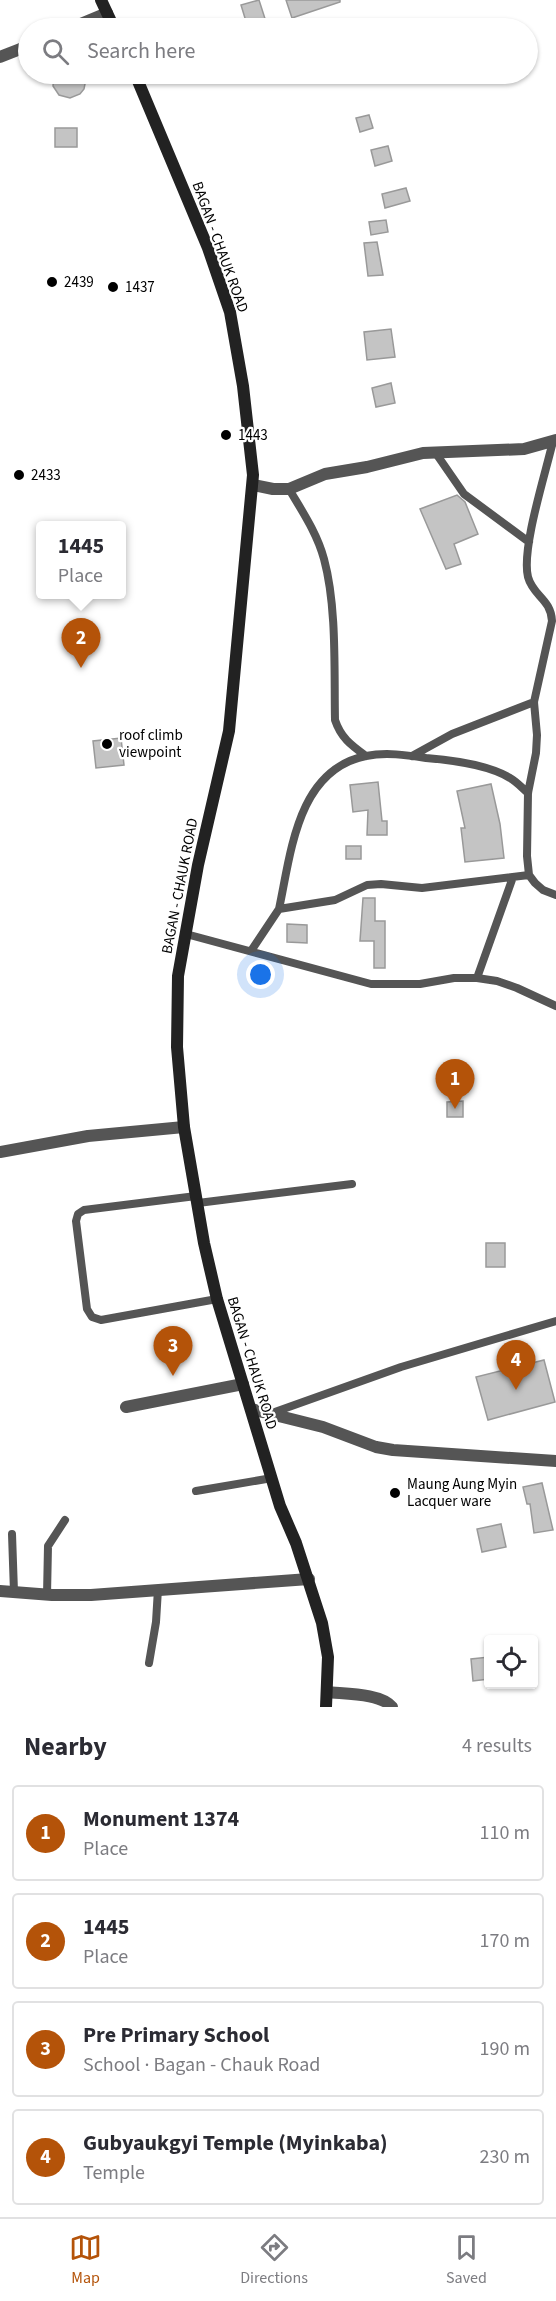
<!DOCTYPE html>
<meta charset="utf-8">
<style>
:root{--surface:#fff;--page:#f7f7f7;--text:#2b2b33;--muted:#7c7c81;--line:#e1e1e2;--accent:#b45309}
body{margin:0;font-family:"Source Sans 3",sans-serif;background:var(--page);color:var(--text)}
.controls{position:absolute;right:18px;bottom:18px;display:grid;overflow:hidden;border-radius:6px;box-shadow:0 2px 4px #0004}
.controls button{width:54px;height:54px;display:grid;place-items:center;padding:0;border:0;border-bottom:2px solid var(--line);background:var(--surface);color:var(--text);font:30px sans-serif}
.you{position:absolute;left:261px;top:975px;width:21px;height:21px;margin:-15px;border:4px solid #fff;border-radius:50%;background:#1a73e8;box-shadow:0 0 0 9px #1a73e833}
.badge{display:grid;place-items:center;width:39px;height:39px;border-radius:50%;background:var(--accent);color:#fff;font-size:20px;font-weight:700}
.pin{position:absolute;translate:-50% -50px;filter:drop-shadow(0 2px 3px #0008)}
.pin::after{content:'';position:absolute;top:32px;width:21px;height:18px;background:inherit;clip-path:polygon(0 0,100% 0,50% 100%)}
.popup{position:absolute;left:36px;top:521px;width:90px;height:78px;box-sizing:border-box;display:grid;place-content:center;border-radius:6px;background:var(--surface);filter:drop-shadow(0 2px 4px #0005);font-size:20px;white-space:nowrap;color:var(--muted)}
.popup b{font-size:22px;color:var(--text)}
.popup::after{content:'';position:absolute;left:50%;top:100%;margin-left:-12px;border:12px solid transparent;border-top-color:var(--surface)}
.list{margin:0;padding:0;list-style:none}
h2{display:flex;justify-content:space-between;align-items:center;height:78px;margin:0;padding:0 24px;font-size:26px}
h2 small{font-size:20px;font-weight:400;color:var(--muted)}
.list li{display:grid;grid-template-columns:39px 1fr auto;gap:18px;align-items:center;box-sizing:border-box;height:96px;margin:0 12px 12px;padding:0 12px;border:2px solid var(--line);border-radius:6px}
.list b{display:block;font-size:22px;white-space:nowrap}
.list p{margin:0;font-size:20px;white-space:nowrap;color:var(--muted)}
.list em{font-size:20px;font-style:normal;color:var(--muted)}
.icon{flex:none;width:33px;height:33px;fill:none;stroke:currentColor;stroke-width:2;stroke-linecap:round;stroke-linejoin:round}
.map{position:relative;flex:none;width:556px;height:1707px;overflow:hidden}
.search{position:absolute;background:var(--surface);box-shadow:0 2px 4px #0004;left:18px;right:18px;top:18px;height:66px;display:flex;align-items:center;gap:15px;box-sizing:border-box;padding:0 21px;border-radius:33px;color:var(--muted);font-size:22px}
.sheet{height:510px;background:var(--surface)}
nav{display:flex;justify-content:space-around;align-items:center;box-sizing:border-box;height:84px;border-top:2px solid var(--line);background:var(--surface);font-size:16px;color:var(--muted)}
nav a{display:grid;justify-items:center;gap:3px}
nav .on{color:var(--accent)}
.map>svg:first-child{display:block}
.building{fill:#c4c4c4;stroke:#999;stroke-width:1.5}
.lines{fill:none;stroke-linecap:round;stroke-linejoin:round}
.lane{stroke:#555;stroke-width:8}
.street{stroke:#555;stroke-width:12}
.secondary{stroke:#222;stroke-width:12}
.poi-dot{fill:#000;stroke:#fff;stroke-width:2}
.labels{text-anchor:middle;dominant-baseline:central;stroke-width:4.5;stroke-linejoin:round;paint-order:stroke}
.street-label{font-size:15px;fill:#000;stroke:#fff}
.poi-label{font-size:15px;fill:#000;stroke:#fff;text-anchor:start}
</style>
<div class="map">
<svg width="556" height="1707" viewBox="0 0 556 1707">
<rect width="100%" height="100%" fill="#fff"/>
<!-- building -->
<path class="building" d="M259,0l9,28h-20l-7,-23z
M286,0h54v2l-48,16z
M54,74h30l1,10 -1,5 -4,5 -10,4 -11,-3 -6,-9z
M369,115l4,13 -13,4 -4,-14z
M55,128h22v19h-22z
M388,146l4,15 -17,5 -4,-16z
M406,188l4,13 -25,7 -3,-14z
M386,220l2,12 -17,3 -2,-13z
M377,242l6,33 -15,1 -4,-33z
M391,329l4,28 -28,3 -3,-28z
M391,383l4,20 -19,4 -4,-19z
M457,495l8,7 13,32 -24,10 7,20 -15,5 -26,-60z
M121,738l3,27 -28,3 -3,-27z
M378,782l4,39h5v14h-20l1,-25 -15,2 -3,-27z
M491,784l9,40 4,34 -39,4 -4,-34h4l-8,-37z
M346,846h15v13h-15z
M363,898h12v23h10v47h-11v-27h-14z
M287,924l20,1v18l-20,-1z
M463,1101v16h-16v-15z
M486,1243h19v24h-19z
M544,1360l11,42 -67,18 -12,-43z
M542,1483l11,47 -19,3 -4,-29h-3l-4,-17z
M501,1524l5,23 -24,5 -5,-23z
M489,1657v22l-16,2 -2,-22z"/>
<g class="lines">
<!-- lane -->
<path class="lane" d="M553,441c-7,31 -32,108 -25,136 5,19 23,22 24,44l-18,81 3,33 -1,18 -8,40 -1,63 2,19 6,8 8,7 13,5
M435,452l29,42 65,48
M289,489c13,22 28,44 35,70 13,48 10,111 11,161 6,18 16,25 31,36
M412,756l40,-22 82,-32
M279,909c12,-56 18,-139 87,-153 20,-4 40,-1 60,2 25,2 63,7 84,20 7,4 12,10 18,15
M186,934l185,50h49l34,-6h23l20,3 20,7 39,18
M251,951l28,-42 56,-9 32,-15 14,-1 41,4 107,-13
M477,978l36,-101
M196,1196l-112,14 -6,4 -2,7 11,88 5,8 9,3 116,-21
M198,1203l154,-19
M272,1413l129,-46 155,-46
M196,1491l76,-13
M12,1534l2,58
M47,1595l1,-49 17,-26
M149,1663l7,-41 2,-33"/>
<!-- street -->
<path class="street" d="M71,28l36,-15
M0,57l28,-11
M253,485l20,4h16l36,-15 42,-7 56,-14 101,-4 32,-9
M0,1152l88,-16 96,-9
M126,1407l117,-23
M251,1409l72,18 53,20 17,3 163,11
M0,1591l52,4h39l218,-16
M327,1692c17,2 54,1 65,15"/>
<!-- secondary -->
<path class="secondary" d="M101,0l13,28
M135,74l73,174 22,64 13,74 10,89 -24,256 -31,134 -20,111 -1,71 7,80 20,116 13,56 63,207 16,37 26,80 6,34 -2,50"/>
</g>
<!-- markers -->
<g class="poi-dot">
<circle cx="52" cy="282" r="6"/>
<circle cx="113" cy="287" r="6"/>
<circle cx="226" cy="435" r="6"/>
<circle cx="19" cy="475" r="6"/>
<circle cx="107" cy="744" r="6"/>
<circle cx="395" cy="1493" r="6"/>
</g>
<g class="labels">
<!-- street labels -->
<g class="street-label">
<text transform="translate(220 247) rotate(70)">BAGAN - CHAUK ROAD</text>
<text transform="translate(180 886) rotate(-79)">BAGAN - CHAUK ROAD</text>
<text transform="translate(252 1363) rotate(73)">BAGAN - CHAUK ROAD</text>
</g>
<!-- poi labels -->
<g class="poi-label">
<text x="64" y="282">2439</text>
<text x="125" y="287">1437</text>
<text x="238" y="435">1443</text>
<text x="31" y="475">2433</text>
<text x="119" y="735">roof climb<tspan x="119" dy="17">viewpoint</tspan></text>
<text x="407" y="1484">Maung Aung Myin<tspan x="407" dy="17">Lacquer ware</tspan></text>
</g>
</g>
</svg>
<div class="controls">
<button><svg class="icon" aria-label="locate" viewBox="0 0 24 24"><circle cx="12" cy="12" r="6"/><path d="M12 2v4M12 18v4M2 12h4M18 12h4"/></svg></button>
</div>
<div class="you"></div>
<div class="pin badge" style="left:455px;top:1109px">1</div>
<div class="pin badge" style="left:81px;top:668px">2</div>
<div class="popup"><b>1445</b>Place</div>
<div class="pin badge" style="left:173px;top:1376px">3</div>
<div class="pin badge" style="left:516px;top:1390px">4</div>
<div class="search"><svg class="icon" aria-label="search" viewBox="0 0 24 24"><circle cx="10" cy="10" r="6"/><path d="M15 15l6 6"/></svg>Search here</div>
</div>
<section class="sheet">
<h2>Nearby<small>4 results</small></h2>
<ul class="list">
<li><span class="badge">1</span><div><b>Monument 1374</b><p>Place</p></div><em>110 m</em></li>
<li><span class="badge">2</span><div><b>1445</b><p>Place</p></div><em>170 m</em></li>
<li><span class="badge">3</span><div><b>Pre Primary School</b><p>School · Bagan - Chauk Road</p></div><em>190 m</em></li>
<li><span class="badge">4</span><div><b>Gubyaukgyi Temple (Myinkaba)</b><p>Temple</p></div><em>230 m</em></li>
</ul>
</section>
<nav>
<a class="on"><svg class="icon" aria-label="map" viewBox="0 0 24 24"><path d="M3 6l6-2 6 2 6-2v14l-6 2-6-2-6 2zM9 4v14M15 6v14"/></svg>Map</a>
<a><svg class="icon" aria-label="directions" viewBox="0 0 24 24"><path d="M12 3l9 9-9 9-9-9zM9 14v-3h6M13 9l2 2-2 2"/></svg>Directions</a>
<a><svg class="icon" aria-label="saved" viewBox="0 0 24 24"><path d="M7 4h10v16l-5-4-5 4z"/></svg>Saved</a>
</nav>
